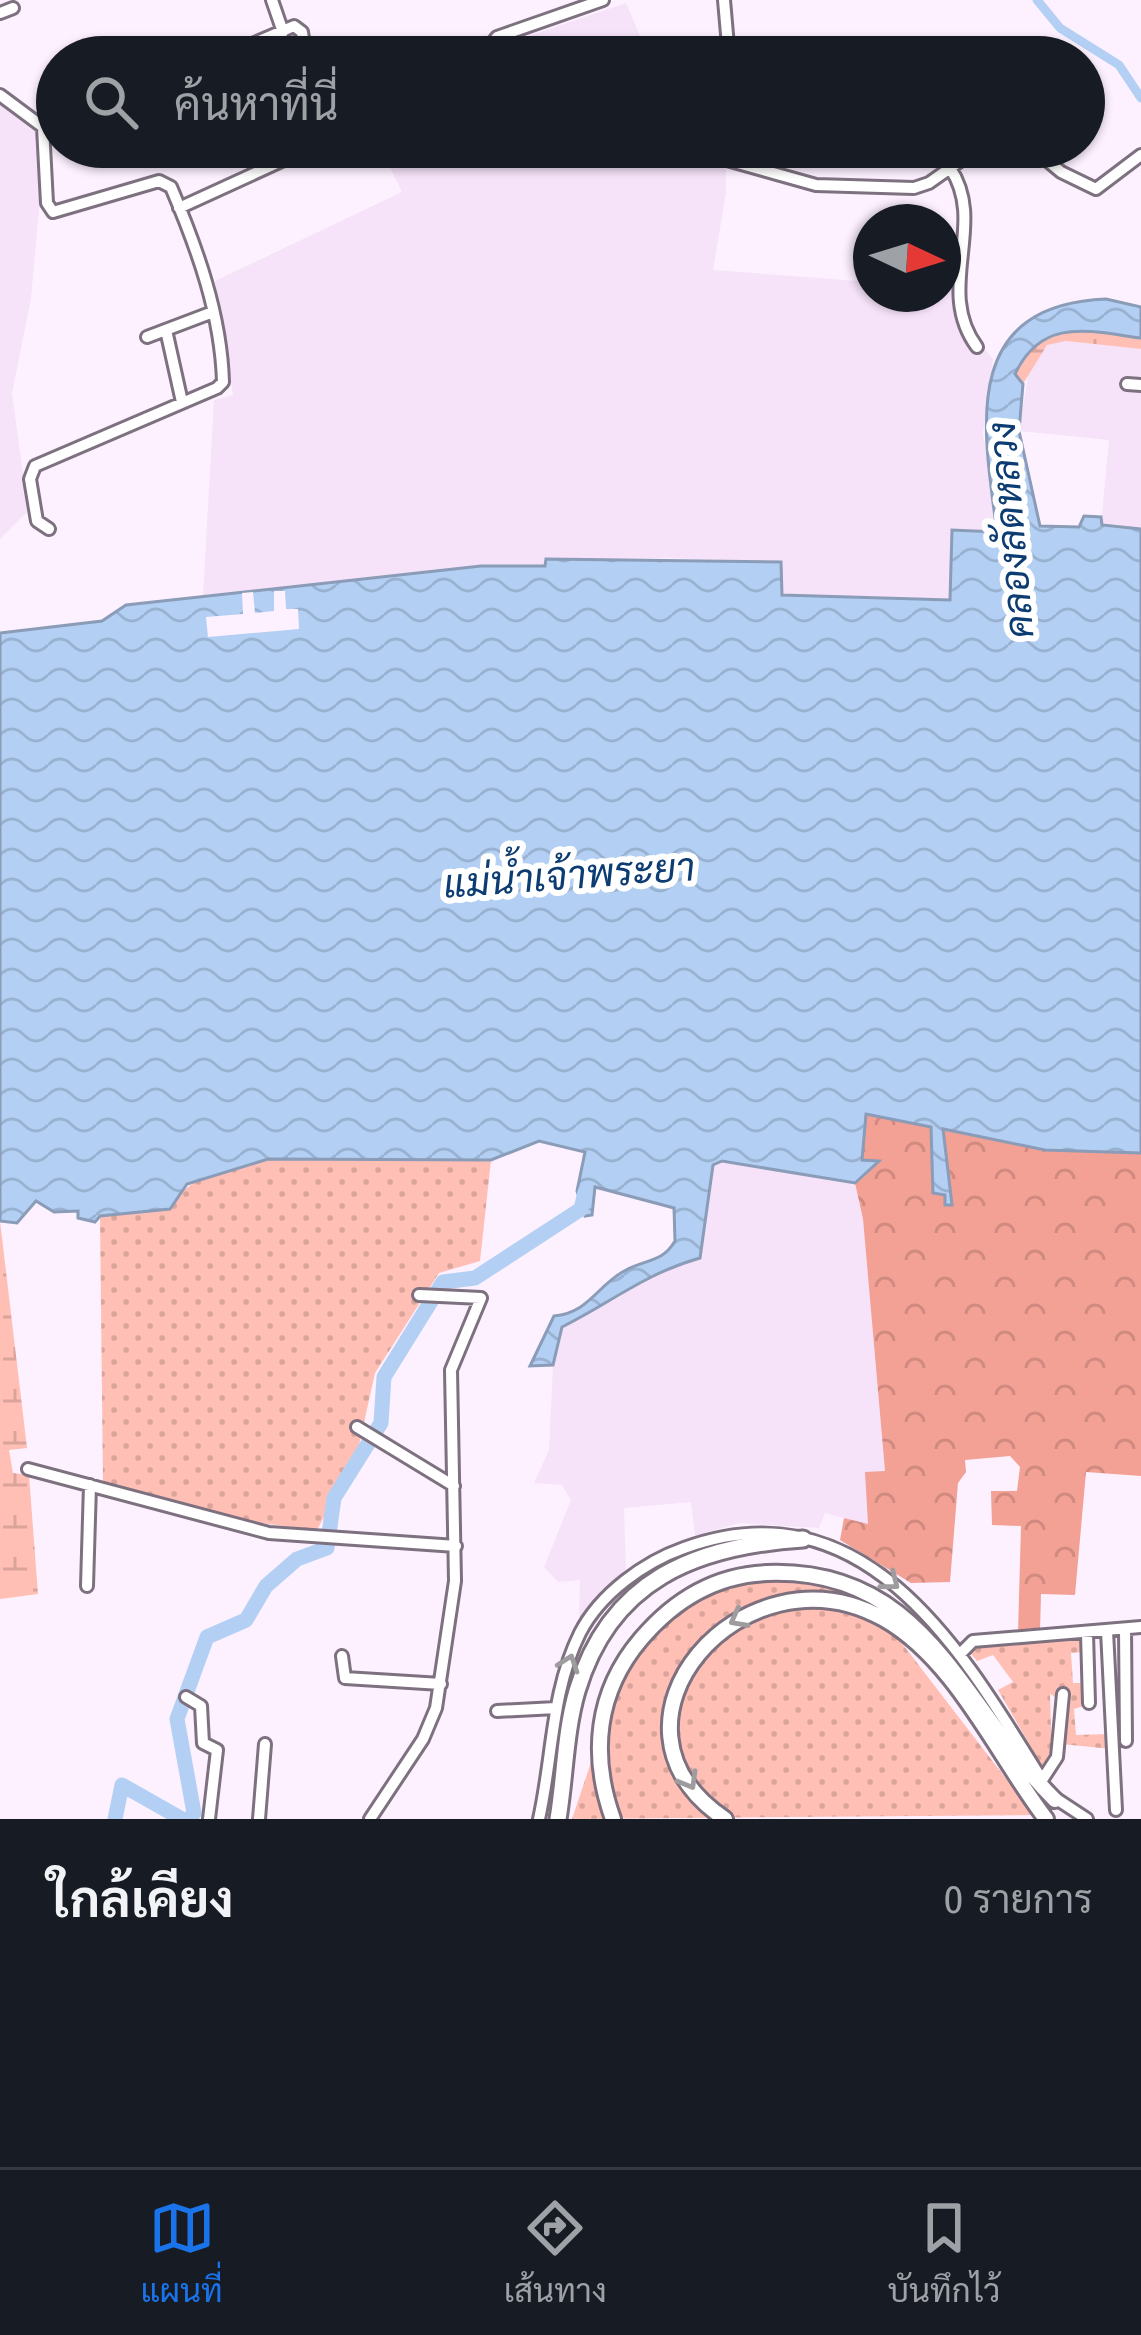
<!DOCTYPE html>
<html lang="th">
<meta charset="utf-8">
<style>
:root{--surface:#171b24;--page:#242831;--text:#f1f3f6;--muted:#9ea1a6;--line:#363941;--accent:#1a73e8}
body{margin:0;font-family:"Fira Sans Condensed",Sarabun,sans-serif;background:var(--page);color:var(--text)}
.compass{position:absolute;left:853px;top:204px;width:108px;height:108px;border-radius:50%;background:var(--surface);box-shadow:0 3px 9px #0004;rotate:94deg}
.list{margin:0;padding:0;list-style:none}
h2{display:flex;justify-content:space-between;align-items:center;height:156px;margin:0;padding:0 48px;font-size:51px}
h2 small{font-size:39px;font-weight:400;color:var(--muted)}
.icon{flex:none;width:66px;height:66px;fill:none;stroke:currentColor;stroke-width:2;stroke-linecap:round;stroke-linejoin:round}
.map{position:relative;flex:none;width:1141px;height:1819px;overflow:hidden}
.search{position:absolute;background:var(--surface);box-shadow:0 3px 9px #0004;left:36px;right:36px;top:36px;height:132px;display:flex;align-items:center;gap:30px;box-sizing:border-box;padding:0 42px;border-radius:66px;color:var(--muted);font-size:45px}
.sheet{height:348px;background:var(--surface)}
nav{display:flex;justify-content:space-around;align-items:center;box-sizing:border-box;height:168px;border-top:3px solid var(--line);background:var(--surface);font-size:33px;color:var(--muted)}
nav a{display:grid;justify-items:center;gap:6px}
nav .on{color:var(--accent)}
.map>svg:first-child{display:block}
.built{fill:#f6e2f9}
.grass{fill:url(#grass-dots)}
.forest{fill:url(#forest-crowns)}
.wetland{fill:url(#wetland-marsh)}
.water{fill:url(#water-waves);stroke:#8a9cb7;stroke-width:3}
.pier{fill:#fdf1ff}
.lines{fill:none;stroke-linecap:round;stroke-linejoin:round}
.canal{stroke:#b3d0f4;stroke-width:9}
.river{stroke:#b3d0f4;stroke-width:15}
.minor-casing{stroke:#7d707f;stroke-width:16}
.major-casing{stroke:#7d707f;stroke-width:20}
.highway-casing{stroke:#7d707f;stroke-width:21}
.minor{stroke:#fff;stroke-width:10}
.major{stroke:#fff;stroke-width:14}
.highway{stroke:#fff;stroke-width:15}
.oneway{stroke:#9f9c9f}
.labels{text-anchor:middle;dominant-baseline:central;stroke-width:12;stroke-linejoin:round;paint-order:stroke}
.water-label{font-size:39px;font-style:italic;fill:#0c3c71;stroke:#fff}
</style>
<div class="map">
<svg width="1141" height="1819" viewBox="0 0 1141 1819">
<defs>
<pattern id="grass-dots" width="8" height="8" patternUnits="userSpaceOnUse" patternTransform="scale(3)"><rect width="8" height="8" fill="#ffbfb4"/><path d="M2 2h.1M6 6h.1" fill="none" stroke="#dba49b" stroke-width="1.8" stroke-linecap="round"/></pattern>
<pattern id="forest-crowns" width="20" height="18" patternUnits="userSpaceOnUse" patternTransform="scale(3)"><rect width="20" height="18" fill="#f2a194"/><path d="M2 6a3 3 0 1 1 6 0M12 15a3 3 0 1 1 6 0" fill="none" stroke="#d08a80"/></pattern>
<pattern id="wetland-marsh" width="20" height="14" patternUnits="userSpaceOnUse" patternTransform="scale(3)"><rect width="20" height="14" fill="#ffbfb4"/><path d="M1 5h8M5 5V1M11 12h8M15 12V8" fill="none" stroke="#dba49b"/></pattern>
<pattern id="water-waves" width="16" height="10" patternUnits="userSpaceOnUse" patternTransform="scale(3)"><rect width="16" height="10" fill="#b3d0f4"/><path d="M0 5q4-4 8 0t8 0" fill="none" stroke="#9ab2d1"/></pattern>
</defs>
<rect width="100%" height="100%" fill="#fdf1ff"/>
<!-- built -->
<path class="built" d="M626,3l23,54h-161l8,-10z
M0,103l36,22 5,63 -10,110 -19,95 16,118 -28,28z
M380,147h346v46l-13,77 158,12v12l91,-5 1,32 30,38 -10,74 15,100 -7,1 -40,66 -169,-5 -1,-33 -114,-4 -121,2v6h-66l-195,25 -82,4 11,-195 19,-5 -18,-114 187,-89z
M1066,341l75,8v31l-15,-2 -2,11 17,3v137l-40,-4 8,-85 -90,-9 11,-67 16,-19z
M722,1161l133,22 8,36 22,253 -16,53 -44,-12 -6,15 -80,-5 -44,13 -4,-34 -67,6 2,63 -47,48 1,-39 -22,2 -14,-15 27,-67 -9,-15 -28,-2 15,-33 4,-85 9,-37 58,-31 28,-24 52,-15 13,-93z"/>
<!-- grass -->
<path class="grass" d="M401,1156l90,4 -11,101 -41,12 -64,100 -18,81 -40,76 -73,-9 -141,-38 -3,-267 70,-7c30,-63 169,-52 231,-53z
M824,1577l60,43 150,195 -462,4 52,-155 82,-76z
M1082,1639l1,13 -12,1 2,30h13l1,22 -13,4 2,26 34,-1 1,15 -50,-5 3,-42 -14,-8 2,71 -7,6 -47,-81 15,-8 -20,-27 -16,6 -10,-12z"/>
<!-- forest -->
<path class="forest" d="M865,1114l66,13 2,65 13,3 -1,9h6l-9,-75 103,21 96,3v323l-55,-4 -11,123 -34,-1 -1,37 -22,1 3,-106 -29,-1 -1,-34h26l3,-24 -10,-11 -45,4 1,12 -8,11 -8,99 -39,1 -71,-43 4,-22 24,6 -3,-52 20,-1 -22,-252 -8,-36 24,-21 -17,-2z"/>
<!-- wetland -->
<path class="wetland" d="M1070,328l71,10v11l-75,-8 -19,4 -24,39 -8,-9c12,-27 27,-40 55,-47z
M0,1221l27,227 -18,2 4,23 16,2 9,119 -38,5z"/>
<!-- water -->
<path class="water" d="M1106,299l35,8v31c-53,-7 -99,-21 -126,36l8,10 -4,47 21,95 39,1 5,-11 17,1 1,8 39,4v624l-96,-3 -102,-21 9,76h-7v-10l-12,-2 -2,-66 -65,-13 -4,46 17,1 -24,22 -133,-22 -9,4 -13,93c-56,16 -86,43 -138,69l-9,38 -23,1 24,-50c35,-3 43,-31 72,-46 20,-11 36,-7 49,-29l-1,-33 -79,-21 -3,28 -7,1 -8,-25 8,-39 -46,-11 -48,19 -223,-1 -81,25 -17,25 -70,7 -5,6 -17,-4v-7l-24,1 -18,-11 -19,22 -17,-2v-588l102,-12 24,-16 355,-39h64l1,-7 235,3 1,33 168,5 2,-70 45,2c-14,-104 -38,-227 109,-233z"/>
<!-- pier -->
<path class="pier" d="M274,591h11l1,18h12l1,20 -91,8 -2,-20 37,-3 -1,-21 11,-1 2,21 19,-2z"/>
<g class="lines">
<!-- canal -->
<path class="canal" d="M1037,0l23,28 59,37 22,33"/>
<!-- river -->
<path class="river" d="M115,1819l7,-34 60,34
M189,1819l5,-6 -17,-94 30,-82 39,-17 20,-34 31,-27 30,-11 7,-50 47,-75 3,-46 59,-95 32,-4 106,-69 4,-17"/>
<!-- minor casing -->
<g class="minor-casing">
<path id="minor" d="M272,0l11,32
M724,0l5,57
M0,13l13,-5
M222,57l72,-31 8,6 4,25
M481,57l16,-20 106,-37
M0,95l43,32 4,76 6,9 106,-31 12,6c26,61 50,127 52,195l-6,6 -182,78 -5,13 7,42 12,8
M728,147l-1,13 89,25 98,3 15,-5 51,-36
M1031,147l30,25 35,17 45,-34
M950,168c38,56 -16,121 27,179
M179,208l133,-61
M166,330l16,72
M147,337l66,-25
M1127,384l14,1
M357,1427l97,59
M28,1469l241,64 187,13
M87,1586l3,-101
M1125,1629l1,112
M1107,1631l9,179
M1087,1634l2,69
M960,1654l13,-13 168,-14
M342,1656l3,22 96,6
M186,1697l15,9 2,37 14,7 -8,69
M497,1711l59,-3
M1042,1780l15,-23 6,-63
M1052,1796l35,23
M259,1819l6,-75
M370,1819l53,-80 13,-31 19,-127 -4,-211 30,-72 -62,-3
M539,1819c14,-62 12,-128 41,-186 20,-39 64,-71 104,-85 179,-65 276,99 355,227"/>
</g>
<!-- major casing -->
<g class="major-casing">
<path id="major" d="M613,1819c-23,-64 -17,-127 28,-180 33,-39 74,-64 126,-66 160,-6 194,134 288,227
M725,1819c-142,-95 19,-279 159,-200 72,41 113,136 162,200"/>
</g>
<!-- highway casing -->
<g class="highway-casing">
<path id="highway" d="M558,1819c7,-42 7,-87 19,-128 33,-111 118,-145 226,-152"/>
</g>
<!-- minor -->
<use href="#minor" class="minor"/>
<!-- major -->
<use href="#major" class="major"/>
<!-- highway -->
<use href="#highway" class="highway"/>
</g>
<!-- one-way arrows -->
<defs><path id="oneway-chevron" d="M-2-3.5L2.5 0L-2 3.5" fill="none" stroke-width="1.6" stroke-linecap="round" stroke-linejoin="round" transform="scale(3)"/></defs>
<g class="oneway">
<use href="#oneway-chevron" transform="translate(891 1582) rotate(38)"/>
<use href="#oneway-chevron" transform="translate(738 1619) rotate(152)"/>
<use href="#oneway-chevron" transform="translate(569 1663) rotate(-71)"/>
<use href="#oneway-chevron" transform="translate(689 1781) rotate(60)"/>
</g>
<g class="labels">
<!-- water labels -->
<g class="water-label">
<text transform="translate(1011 530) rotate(-95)">คลองลัดหลวง</text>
<text transform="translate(569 876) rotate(-4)">แม่น้ำเจ้าพระยา</text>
</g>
</g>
</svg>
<svg class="compass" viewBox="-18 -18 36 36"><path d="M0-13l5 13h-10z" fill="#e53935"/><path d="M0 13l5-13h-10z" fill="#9ea1a6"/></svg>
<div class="search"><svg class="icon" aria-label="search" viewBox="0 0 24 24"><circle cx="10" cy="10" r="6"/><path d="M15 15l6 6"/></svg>ค้นหาที่นี่</div>
</div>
<section class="sheet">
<h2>ใกล้เคียง<small>0 รายการ</small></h2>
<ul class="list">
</ul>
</section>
<nav>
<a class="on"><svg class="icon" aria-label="map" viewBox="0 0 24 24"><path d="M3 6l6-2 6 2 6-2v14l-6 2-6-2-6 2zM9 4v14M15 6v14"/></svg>แผนที่</a>
<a><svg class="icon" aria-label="directions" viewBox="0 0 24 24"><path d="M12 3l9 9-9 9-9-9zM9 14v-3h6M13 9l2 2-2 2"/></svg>เส้นทาง</a>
<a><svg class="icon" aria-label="saved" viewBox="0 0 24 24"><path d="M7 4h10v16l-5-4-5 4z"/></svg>บันทึกไว้</a>
</nav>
